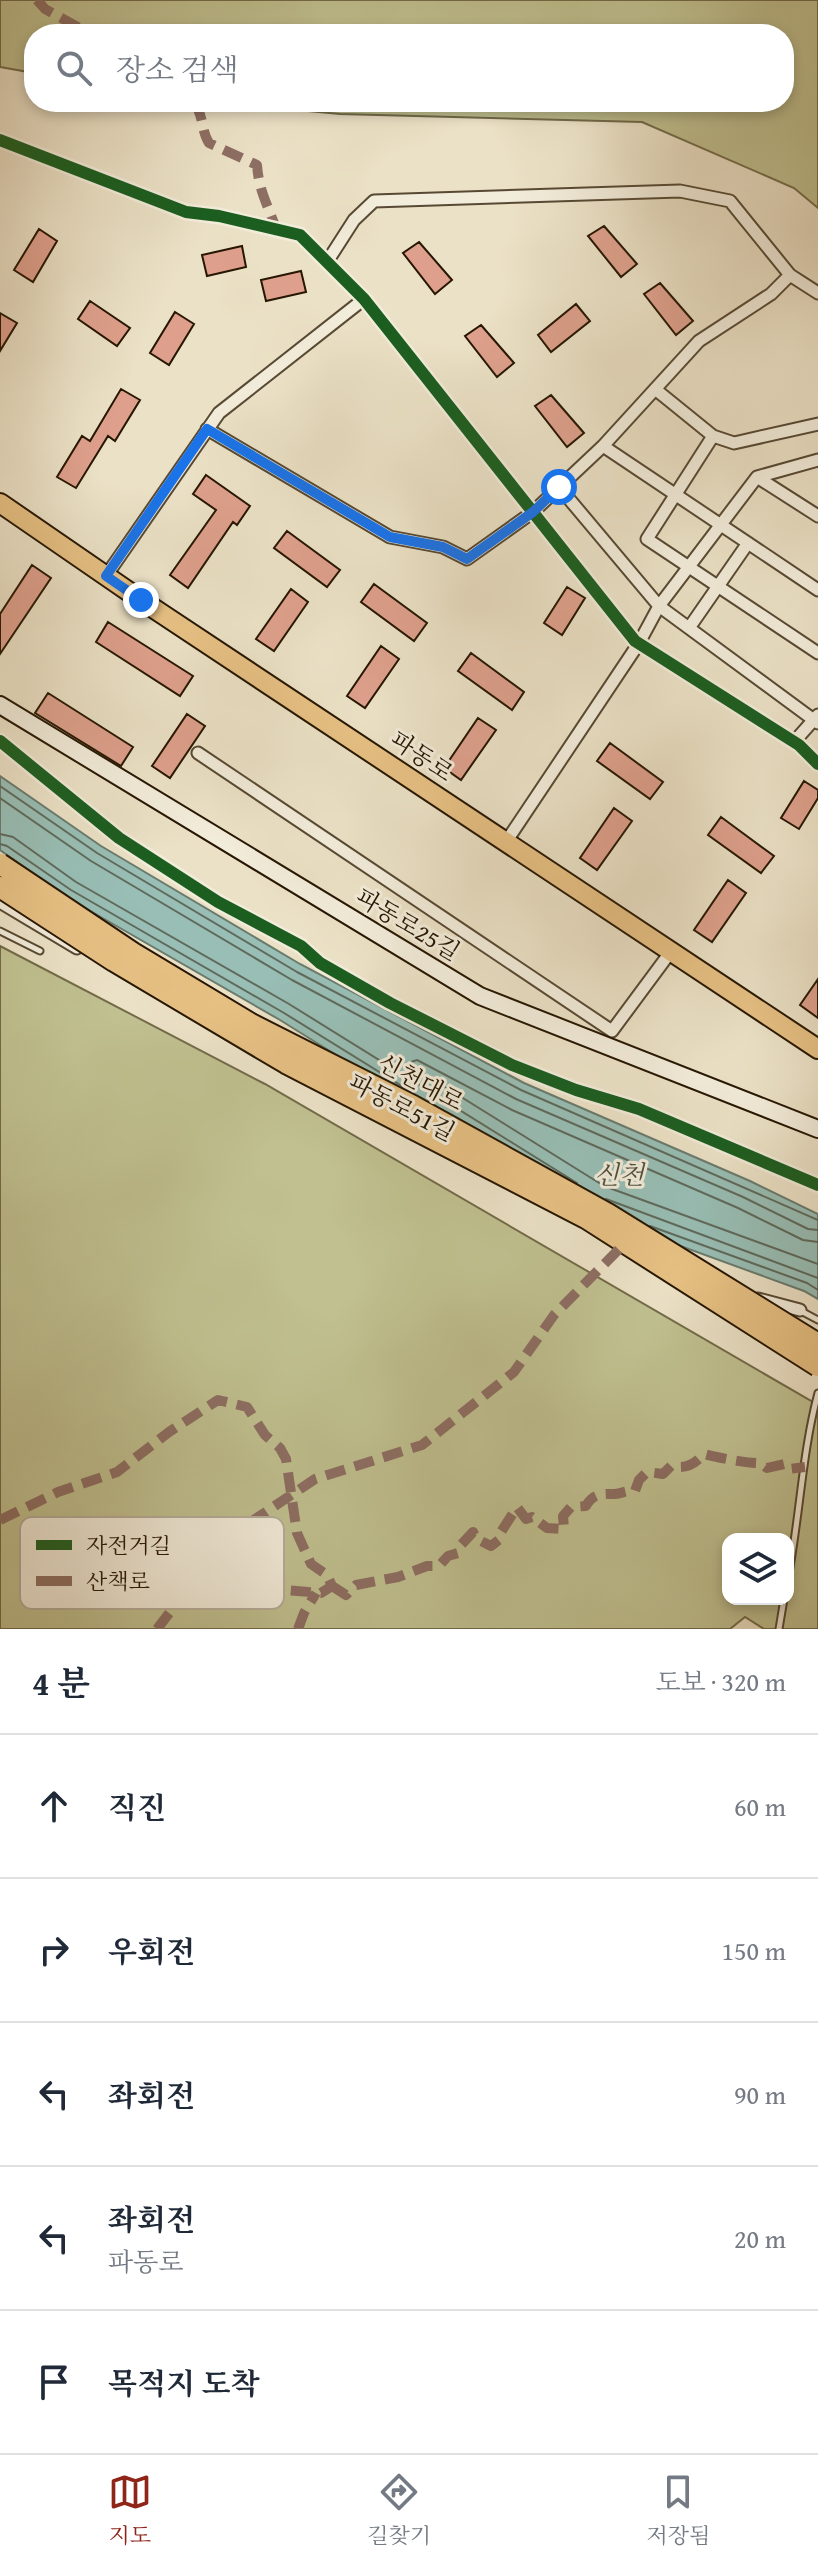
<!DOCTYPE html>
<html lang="ko">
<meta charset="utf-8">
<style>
:root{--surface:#fff;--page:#f6f6f7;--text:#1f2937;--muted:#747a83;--line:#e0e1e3;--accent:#8f2418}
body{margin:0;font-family:"Gentium Book Plus","Noto Serif KR",serif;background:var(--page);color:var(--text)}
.controls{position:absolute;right:24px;bottom:24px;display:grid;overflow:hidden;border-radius:16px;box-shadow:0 4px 12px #0003}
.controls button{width:72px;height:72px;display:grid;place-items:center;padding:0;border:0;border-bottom:2px solid var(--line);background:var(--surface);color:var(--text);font:40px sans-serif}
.stop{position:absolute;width:24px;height:24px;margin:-18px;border:6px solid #1a73e8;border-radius:50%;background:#fff}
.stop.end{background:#1a73e8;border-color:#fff;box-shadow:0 2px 8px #0008}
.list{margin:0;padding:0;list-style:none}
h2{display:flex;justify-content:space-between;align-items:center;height:104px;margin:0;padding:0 32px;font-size:34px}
h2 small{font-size:26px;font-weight:400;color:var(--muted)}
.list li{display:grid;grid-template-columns:52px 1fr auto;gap:24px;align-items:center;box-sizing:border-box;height:144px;padding:0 32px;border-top:2px solid var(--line)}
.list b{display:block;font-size:30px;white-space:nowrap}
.list p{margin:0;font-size:26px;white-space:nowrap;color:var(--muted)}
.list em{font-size:26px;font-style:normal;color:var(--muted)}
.icon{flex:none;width:44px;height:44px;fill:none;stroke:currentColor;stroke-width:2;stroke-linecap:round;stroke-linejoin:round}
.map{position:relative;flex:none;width:818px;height:1629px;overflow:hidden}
.search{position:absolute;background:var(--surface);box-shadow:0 4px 12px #0003;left:24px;right:24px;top:24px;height:88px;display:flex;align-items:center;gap:20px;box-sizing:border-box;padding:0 28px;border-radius:32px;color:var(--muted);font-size:30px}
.sheet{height:824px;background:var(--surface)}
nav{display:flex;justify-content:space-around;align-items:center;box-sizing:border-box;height:112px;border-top:2px solid var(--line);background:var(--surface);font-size:22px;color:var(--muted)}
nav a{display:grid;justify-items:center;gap:4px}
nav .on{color:var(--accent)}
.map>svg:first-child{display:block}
.green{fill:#c0c090;stroke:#736b49;stroke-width:2;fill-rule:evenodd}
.water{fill:#98beb5;stroke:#6a7b6d;stroke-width:2}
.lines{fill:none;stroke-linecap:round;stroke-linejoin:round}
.shore{stroke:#5f6a5c;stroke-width:2}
.building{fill:#dea08c;stroke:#261602;stroke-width:2}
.lane-casing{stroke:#574933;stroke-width:9}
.street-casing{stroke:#574933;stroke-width:15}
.secondary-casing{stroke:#261602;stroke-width:20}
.primary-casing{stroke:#261602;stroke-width:22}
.lane{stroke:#f2ecda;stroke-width:5}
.street{stroke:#f2ecda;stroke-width:11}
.secondary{stroke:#f2ecda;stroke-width:16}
.primary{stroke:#e6c083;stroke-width:18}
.highway-bridge-casing{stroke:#261602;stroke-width:24;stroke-linecap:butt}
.highway-bridge{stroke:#e6c083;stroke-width:20}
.quiet{stroke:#8d6e63;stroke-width:10;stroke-dasharray:20 10;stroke-linecap:butt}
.cycleway-casing{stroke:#f2ecda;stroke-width:17}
.cycleway{stroke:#1b5e20;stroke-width:12}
.route{stroke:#1a73e8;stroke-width:10}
.labels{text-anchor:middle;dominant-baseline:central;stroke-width:6;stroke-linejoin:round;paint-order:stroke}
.street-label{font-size:24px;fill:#261602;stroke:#f2ecda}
.water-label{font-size:26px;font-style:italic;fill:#4e5141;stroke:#f2ecda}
.key{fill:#f2ecda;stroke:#b5ac99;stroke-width:2}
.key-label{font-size:22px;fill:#261602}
</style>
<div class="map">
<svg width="818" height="1629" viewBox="0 0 818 1629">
<rect width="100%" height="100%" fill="#ebe1c6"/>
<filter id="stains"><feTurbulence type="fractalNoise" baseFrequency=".0025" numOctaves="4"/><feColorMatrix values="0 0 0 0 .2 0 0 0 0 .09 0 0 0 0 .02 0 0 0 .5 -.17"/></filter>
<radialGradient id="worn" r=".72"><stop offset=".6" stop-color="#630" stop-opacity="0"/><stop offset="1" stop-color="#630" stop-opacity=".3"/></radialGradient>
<!-- green -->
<path class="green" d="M0,0h818v208l-24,-20 -152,-66 -302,-8 -129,-12h573v-68h-750v39l-34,-6z
M0,946l265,138 553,321v224h-54l-19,-12 -15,12h-730zM728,1539h60v60h-60z"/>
<!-- water -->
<path class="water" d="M0,776l101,70 199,118 224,119 226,98 68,33v85l-14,-8 -214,-78 -310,-193 -214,-123 -66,-47z"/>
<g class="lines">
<!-- shore -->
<path class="shore" d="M0,786l97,67 200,119 224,118 297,130
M0,798l91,63 201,119 224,119 227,98 65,32 10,1
M0,834l13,3 63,45 213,122 288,179
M0,844l7,2 64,44 213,123 126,78
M606,1199l212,79
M650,1226l157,57 11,7
M818,1242l-15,-2 -65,-32 -226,-98 -95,-50 -6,2 2,5 191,119 214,78"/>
</g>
<!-- building -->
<path class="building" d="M604,226l33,38 -16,13 -33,-41z
M39,229l18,12 -24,41 -19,-12z
M419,242l33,38 -17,14 -32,-41z
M242,246l4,21 -39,9 -5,-21z
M301,271l5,21 -40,9 -5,-21z
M660,283l33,38 -17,14 -32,-41z
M90,301l40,27 -13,18 -39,-27z
M576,304l14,17 -39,31 -13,-17z
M175,312l19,12 -25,41 -19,-12z
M0,313l17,10 -17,28z
M481,325l33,38 -17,14 -32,-41z
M121,389l19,11 -25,41 -7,-5 -32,52 -19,-11 25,-41 8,5z
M551,395l33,38 -17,14 -32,-41z
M206,475l44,31 -13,19 -4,-3 -45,66 -18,-13 46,-65 -23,-16z
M287,531l53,39 -13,17 -53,-39z
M32,565l19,13 -51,76v-40z
M374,584l53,39 -13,18 -53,-39z
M567,587l18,11 -23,37 -18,-12z
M291,589l17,13 -34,49 -18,-12z
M108,622l85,54 -13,20 -84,-54z
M381,646l18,13 -34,49 -18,-12z
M471,653l53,39 -12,18 -54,-39z
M48,693l85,54 -12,19 -86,-53z
M187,714l18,12 -35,52 -18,-12z
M478,718l18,12 -35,50 -17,-12z
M610,743l53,39 -13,17 -53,-38z
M804,781l14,9v8l-19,31 -18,-11z
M614,808l18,13 -35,49 -17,-12z
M721,817l53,39 -13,17 -53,-38z
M728,880l18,13 -34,49 -18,-12z
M818,979v39l-18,-13z"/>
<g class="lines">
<!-- lane casing -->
<g class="lane-casing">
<path id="lane" d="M0,931l40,20
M801,1311l17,9
M788,1578c12,-62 14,-125 30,-185
M779,1629l5,-30"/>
</g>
<!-- street casing -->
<g class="street-casing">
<path id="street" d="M0,140l186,72 33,4 81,19 64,64 271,342 164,104 19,19
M327,262l27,-42 20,-19 306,-10 50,10 60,74
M655,389l58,47
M818,424l-84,19 -21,-7 -66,103 171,114
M207,429l183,108 53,10 24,12 66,-47 70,-66 96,-105 72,-47 19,-19 28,18
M603,446l215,144
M757,477l61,39
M559,487l100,119 159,117
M106,576l113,-163 145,-114
M689,628l59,-85
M794,742l24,-27
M198,753l414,278 60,-81
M506,842l133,-199 20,-37 98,-129 61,-17
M0,902l77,46
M758,1299l42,11"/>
</g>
<!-- secondary casing -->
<g class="secondary-casing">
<path id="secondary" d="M0,705l480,291 338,133"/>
</g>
<!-- primary casing -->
<g class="primary-casing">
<path id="primary" d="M0,503l141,97 677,449"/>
</g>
<!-- lane -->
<use href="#lane" class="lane"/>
<!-- street -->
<use href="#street" class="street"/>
<!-- secondary -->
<use href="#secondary" class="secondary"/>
<!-- primary -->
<use href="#primary" class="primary"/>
<!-- highway-bridge casing -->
<g class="highway-bridge-casing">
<path id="highway-bridge" d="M0,864l133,89 118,71 162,82 195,108 210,130
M0,887l114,74 172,102 300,155 232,148"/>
</g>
<!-- highway-bridge -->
<use href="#highway-bridge" class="highway-bridge"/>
<!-- quiet -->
<path class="quiet" d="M37,0l8,9 45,25
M194,102c10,14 7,29 15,41l48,22c2,27 11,40 19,64
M0,1520l58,-28 59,-20 52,-40 49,-32 29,7 18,28 15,13 6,11 11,74 14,31 16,11 5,11 -11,7 -47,-4 -27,-7 -17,3 -23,-33
M332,1586l14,9 10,-10 42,-8 29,-11h12l9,-10 10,-3 3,-8 12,-13 4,7 14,7 9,-7 1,-7 16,-25 9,12 6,-2 15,11 17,1 -1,-13 8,-9 15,-1c7,-13 16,-12 29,-12 8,-1 12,-4 20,-3l4,-11 8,-8 16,2 8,-8c16,3 22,-1 33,-12 10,3 47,10 56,9l7,5 17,-4 5,5 16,-2
M157,1629l44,-57 -4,-14 118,-79 107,-34 92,-73 40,-57 68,-69
M298,1629l6,-16 12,-20"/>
<!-- cycleway casing -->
<g class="cycleway-casing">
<path id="cycleway" d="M0,140l186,72 33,4 81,19 64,64 271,342 164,104 19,19
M0,741l119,97 99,64 83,44 19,17 70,40 122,62 64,25 63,19 179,76"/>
</g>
<!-- cycleway -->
<use href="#cycleway" class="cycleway"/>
</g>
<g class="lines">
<!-- route -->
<path class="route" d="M141,600l-35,-24 101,-147 183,108 53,10 24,12 66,-47 26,-25"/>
</g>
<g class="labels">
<!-- street labels -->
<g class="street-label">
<text transform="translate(422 756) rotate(34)">파동로</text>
<text transform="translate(408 924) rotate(31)">파동로25길</text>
<text transform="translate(421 1082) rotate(28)">신천대로</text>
<text transform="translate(402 1107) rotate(28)">파동로51길</text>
</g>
<!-- water labels -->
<g class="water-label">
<text x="619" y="1174">신천</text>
</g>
</g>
<!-- legend -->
<rect x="20" y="1517" width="264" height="92" rx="12" class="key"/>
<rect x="36" y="1540" width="36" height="10" fill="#1b5e20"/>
<rect x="36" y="1576" width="36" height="10" fill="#8d6e63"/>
<g class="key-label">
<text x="86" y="1553">자전거길</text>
<text x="86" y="1589">산책로</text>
</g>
<rect width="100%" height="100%" filter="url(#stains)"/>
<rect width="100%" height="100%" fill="url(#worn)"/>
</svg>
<div class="controls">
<button><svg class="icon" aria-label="layers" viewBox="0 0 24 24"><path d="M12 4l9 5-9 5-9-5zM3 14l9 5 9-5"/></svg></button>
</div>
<div class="stop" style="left:559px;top:487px"></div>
<div class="stop end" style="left:141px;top:600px"></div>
<div class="search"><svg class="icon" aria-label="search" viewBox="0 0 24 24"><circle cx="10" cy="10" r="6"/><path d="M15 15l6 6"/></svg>장소 검색</div>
</div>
<section class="sheet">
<h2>4 분<small>도보 · 320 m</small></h2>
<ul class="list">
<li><svg class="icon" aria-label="ahead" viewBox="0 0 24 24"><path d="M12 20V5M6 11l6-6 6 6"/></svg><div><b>직진</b></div><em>60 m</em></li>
<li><svg class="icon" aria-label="right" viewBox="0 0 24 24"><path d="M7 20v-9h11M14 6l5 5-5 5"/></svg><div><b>우회전</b></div><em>150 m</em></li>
<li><svg class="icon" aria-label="left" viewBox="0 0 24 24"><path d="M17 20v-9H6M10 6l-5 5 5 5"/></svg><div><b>좌회전</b></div><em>90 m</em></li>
<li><svg class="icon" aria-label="left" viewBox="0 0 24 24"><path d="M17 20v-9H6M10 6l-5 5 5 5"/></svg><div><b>좌회전</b><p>파동로</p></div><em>20 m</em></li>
<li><svg class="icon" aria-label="arrive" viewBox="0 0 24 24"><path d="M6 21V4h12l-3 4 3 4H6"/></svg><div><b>목적지 도착</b></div></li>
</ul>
</section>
<nav>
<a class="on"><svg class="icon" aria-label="map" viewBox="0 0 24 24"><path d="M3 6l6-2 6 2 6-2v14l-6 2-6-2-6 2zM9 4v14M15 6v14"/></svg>지도</a>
<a><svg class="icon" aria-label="directions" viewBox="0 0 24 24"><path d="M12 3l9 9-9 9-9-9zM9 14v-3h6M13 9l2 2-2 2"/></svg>길찾기</a>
<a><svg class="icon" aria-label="saved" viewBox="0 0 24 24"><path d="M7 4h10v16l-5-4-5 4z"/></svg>저장됨</a>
</nav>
